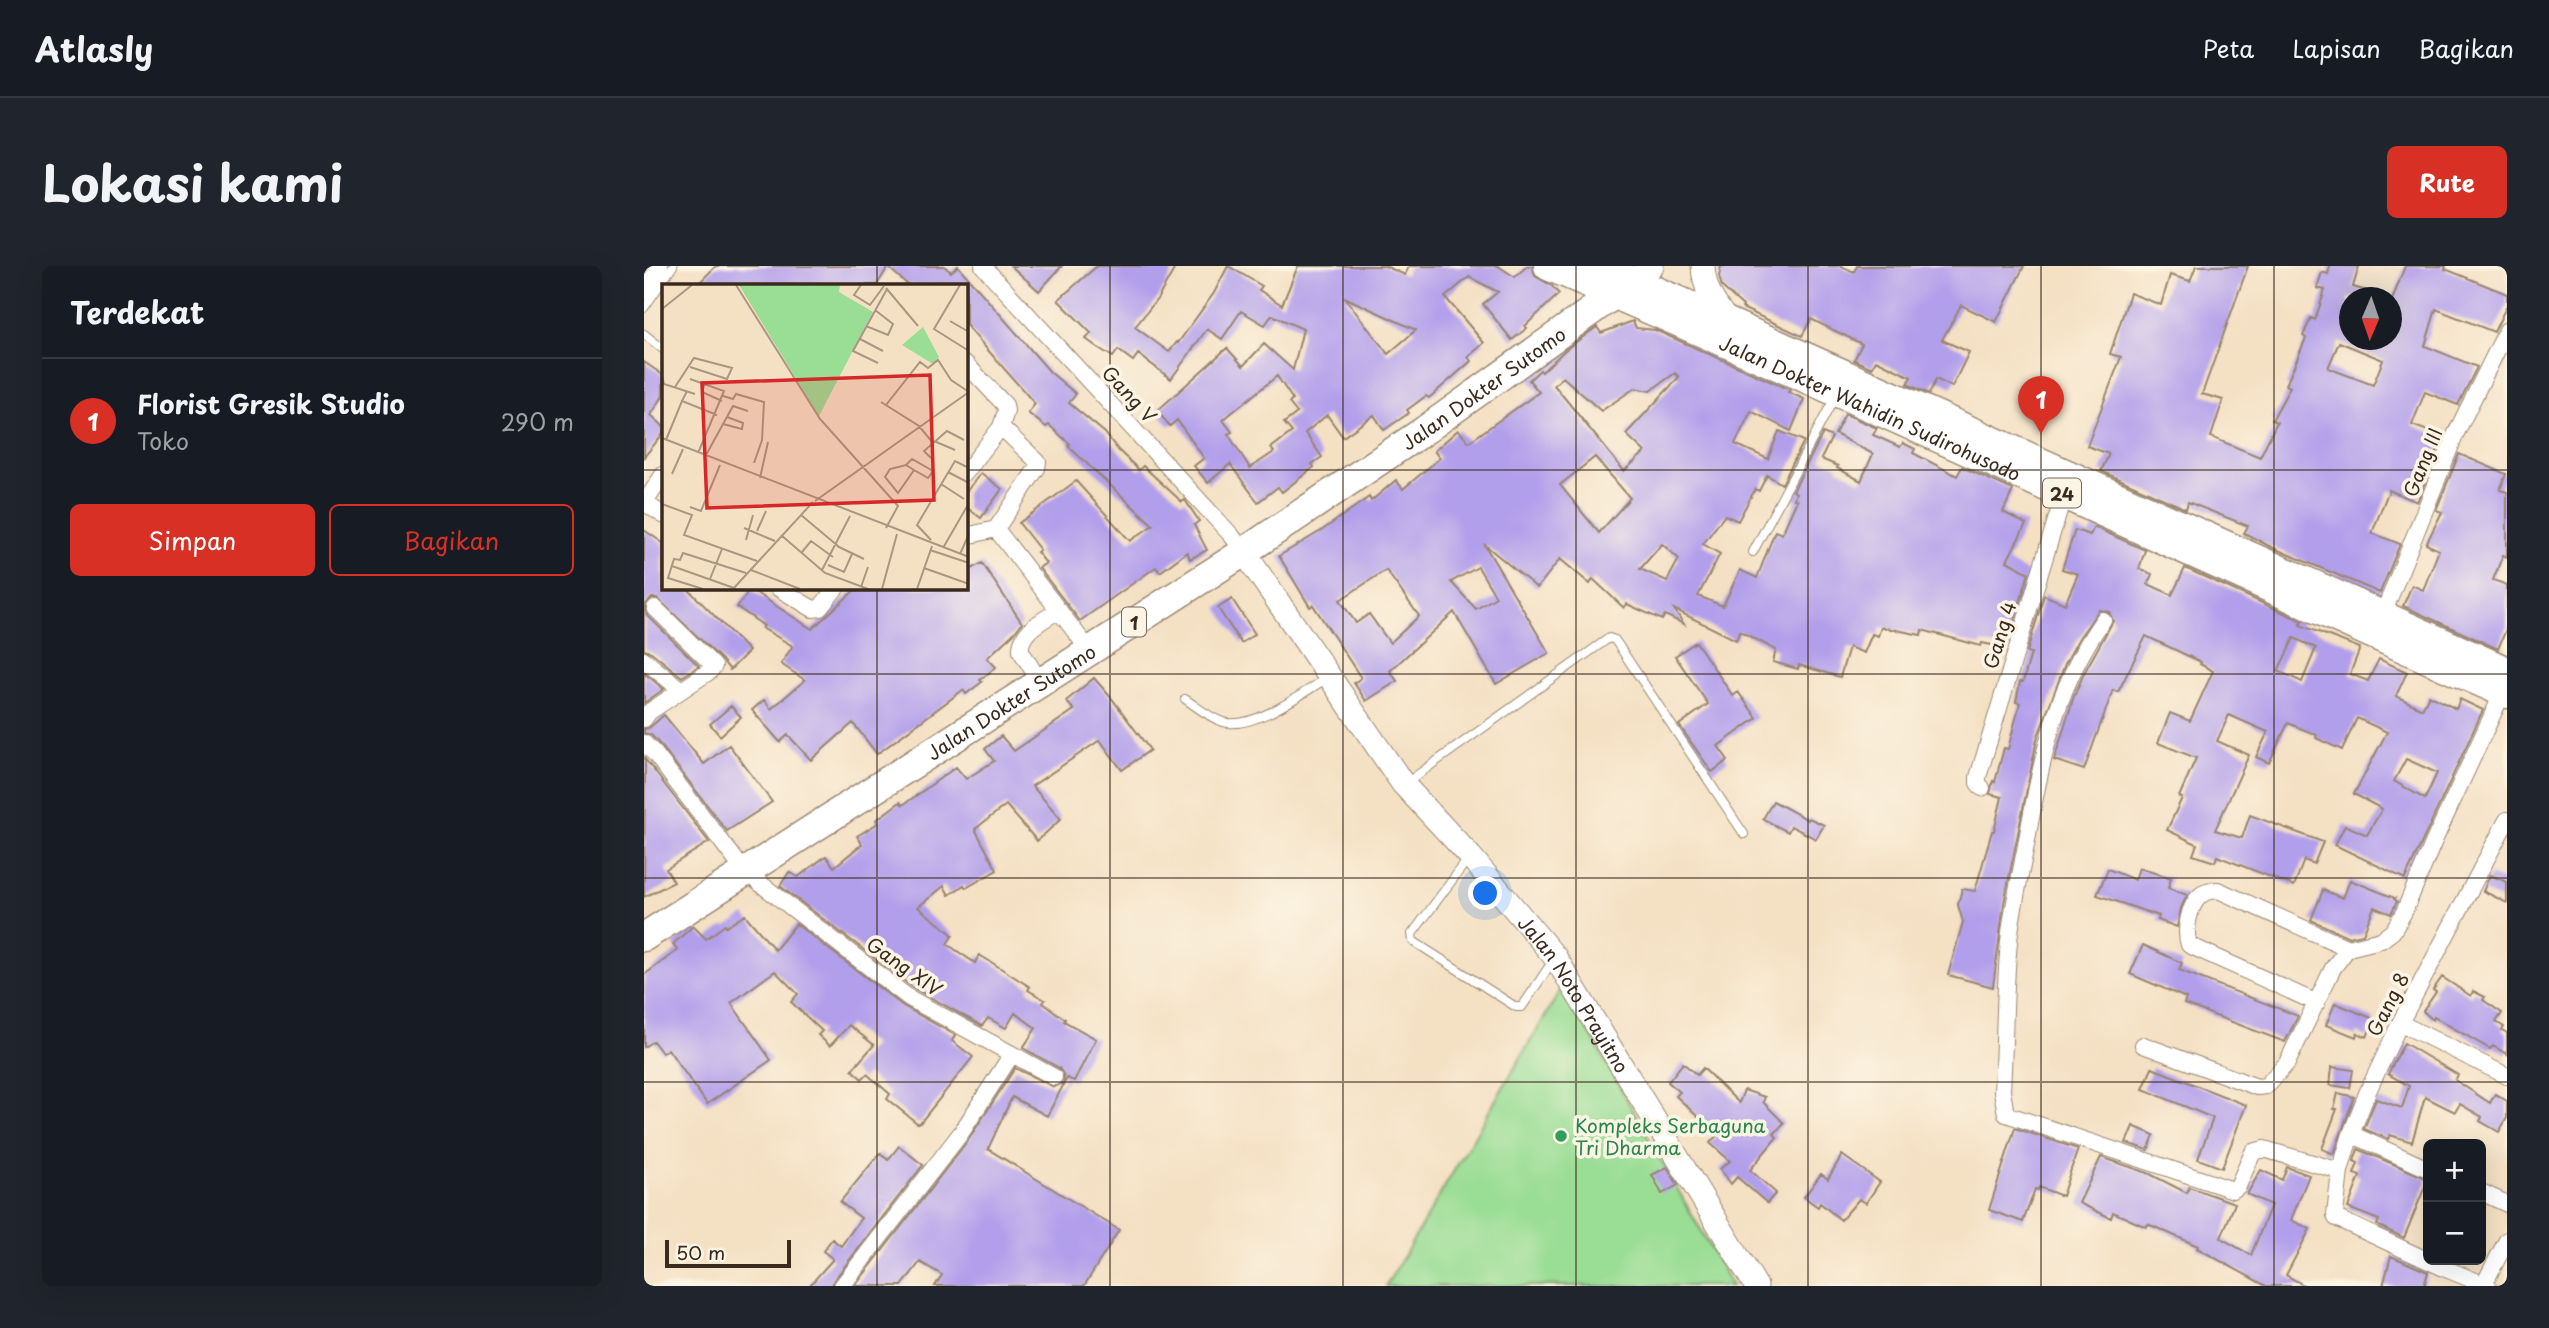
<!DOCTYPE html>
<html lang="id">
<meta charset="utf-8">
<style>
:root{--surface:#171b24;--page:#20242c;--text:#f1f3f6;--muted:#9ea1a6;--line:#363941;--accent:#d93025}
body{margin:0;font-family:"Playpen Sans",sans-serif;background:var(--page);color:var(--text)}
.controls{position:absolute;right:21px;bottom:21px;display:grid;overflow:hidden;border-radius:10px;box-shadow:0 7px 28px #0002}
.controls button{width:63px;height:63px;display:grid;place-items:center;padding:0;border:0;border-bottom:2px solid var(--line);background:var(--surface);color:var(--text);font:35px sans-serif}
.compass{position:absolute;left:1695px;top:21px;width:63px;height:63px;border-radius:50%;background:var(--surface);box-shadow:0 7px 28px #0002;rotate:182deg}
.scale{position:absolute;left:21px;bottom:18px;width:126px;box-sizing:border-box;padding-left:7px;border:4px solid #3b2a1e;border-top:0;font-size:19px;line-height:24px;white-space:nowrap;color:#3b2a1e;-webkit-text-stroke:5px #fcf5e5;paint-order:stroke}
.you{position:absolute;left:842px;top:628px;width:24px;height:24px;margin:-18px;border:5px solid #fff;border-radius:50%;background:#1a73e8;box-shadow:0 0 0 10px #1a73e833}
.badge{display:grid;place-items:center;width:46px;height:46px;border-radius:50%;background:var(--accent);color:#fff;font-size:23px;font-weight:700}
.pin{position:absolute;translate:-50% -58px;filter:drop-shadow(0 2px 4px #0008)}
.pin::after{content:'';position:absolute;top:37px;width:24px;height:21px;background:inherit;clip-path:polygon(0 0,100% 0,50% 100%)}
.list{margin:0;padding:0;list-style:none}
h2{display:flex;justify-content:space-between;align-items:center;height:91px;margin:0;padding:0 28px;font-size:30px}
h2 small{font-size:23px;font-weight:400;color:var(--muted)}
.list li{display:grid;grid-template-columns:46px 1fr auto;gap:21px;align-items:center;box-sizing:border-box;height:126px;padding:0 28px;border-top:2px solid var(--line)}
.list b{display:block;font-size:26px;white-space:nowrap}
.list p{margin:0;font-size:23px;white-space:nowrap;color:var(--muted)}
.list em{font-size:23px;font-style:normal;color:var(--muted)}
.actions{display:flex;gap:14px;padding:21px 28px}
.actions a{flex:1;padding:16px 0;border:2px solid var(--accent);border-radius:10px;text-align:center;font-size:24px;color:var(--accent)}
.actions .main{background:var(--accent);color:#fff}
.map{position:relative;flex:none;width:1863px;height:1020px;overflow:hidden;border-radius:10px}
header{display:flex;align-items:center;gap:42px;box-sizing:border-box;height:98px;padding:0 35px;background:var(--surface);border-bottom:2px solid var(--line)}
header strong{font-size:33px}
nav{display:flex;gap:38px;margin-inline-start:auto;font-size:24px}
.intro{display:flex;align-items:center;justify-content:space-between;box-sizing:border-box;height:168px;padding:0 42px}
h1{margin:0;font-size:49px}
.button{padding:18px 32px;border-radius:10px;background:var(--accent);color:#fff;font-size:24px;font-weight:700}
main{display:flex;gap:42px;padding:0 42px}
aside{flex:1;background:var(--surface);border-radius:10px;box-shadow:0 7px 28px #0002}
.map>svg:first-child{display:block}
.green{fill:#9add94;stroke:#6a8459;stroke-width:2}
.building{fill:#b29feb;fill-rule:evenodd}
.lines{fill:none;stroke-linecap:round;stroke-linejoin:round}
.lane-casing{stroke:#988570;stroke-width:10}
.street-casing{stroke:#988570;stroke-width:18}
.secondary-casing{stroke:#988570;stroke-width:25}
.highway-casing{stroke:#988570;stroke-width:31}
.lane{stroke:#fff;stroke-width:8}
.street{stroke:#fff;stroke-width:16}
.secondary{stroke:#fff;stroke-width:23}
.highway{stroke:#fff;stroke-width:28}
.grid{fill:none;stroke:#3b2a1e;stroke-width:2;stroke-opacity:0.55}
.leisure-dot{fill:#2e9e5b;stroke:#fcf5e5;stroke-width:2.5}
.labels{text-anchor:middle;dominant-baseline:central;stroke-width:7;stroke-linejoin:round;paint-order:stroke}
.shield{fill:#fcf5e5;stroke:#75675a;stroke-width:2}
.shield-label{font-size:18px;font-weight:bold;fill:#3b2a1e}
.street-label{font-size:19px;fill:#3b2a1e;stroke:#fcf5e5}
.leisure-label{font-size:19px;fill:#27864d;stroke:#fcf5e5;text-anchor:start}
.inset-road{fill:none;stroke:#aa9781;stroke-width:2}
.view{fill:#d62828;fill-opacity:0.15;stroke:#d62828;stroke-width:3.5}
.inset-edge{fill:none;stroke:#3b2a1e;stroke-width:3.5}
</style>
<header>
<strong>Atlasly</strong>
<nav><a>Peta</a><a>Lapisan</a><a>Bagikan</a></nav>
</header>
<div class="intro"><h1>Lokasi kami</h1><a class="button">Rute</a></div>
<main>
<aside>
<h2>Terdekat<small></small></h2>
<ul class="list">
<li><span class="badge">1</span><div><b>Florist Gresik Studio</b><p>Toko</p></div><em>290 m</em></li>
</ul>
<div class="actions"><a class="main">Simpan</a><a>Bagikan</a></div>
</aside>
<div class="map">
<svg width="1863" height="1020" viewBox="0 0 1863 1020">
<rect width="100%" height="100%" fill="#fcf5e5"/>
<filter id="ink" filterUnits="userSpaceOnUse"><feTurbulence type="fractalNoise" baseFrequency=".0143" numOctaves="2"/><feDisplacementMap in="SourceGraphic" scale="14" xChannelSelector="R" yChannelSelector="G"/><feConvolveMatrix kernelMatrix="1 2 1 2 8 2 1 2 1" color-interpolation-filters="sRGB"/></filter>
<filter id="wash" filterUnits="userSpaceOnUse"><feTurbulence type="fractalNoise" baseFrequency=".00686" numOctaves="4" result="noise"/><feDisplacementMap in="SourceGraphic" scale="28" xChannelSelector="R" yChannelSelector="G"/><feGaussianBlur stdDeviation="1.57" result="paint"/><feColorMatrix in="noise" values="0 0 0 0 0 0 0 0 0 0 0 0 0 0 0 0 0 1.4 0 .05"/><feComposite in="paint" operator="in"/></filter>
<g filter="url(#wash)">
<rect width="100%" height="100%" fill="#f4e0c3"/>
<!-- green -->
<path class="green" d="M919,720l169,300h-346z"/>
<g id="blocks">
<!-- building -->
<path class="building" d="M72,0h228l7,6 7,-6 92,106 26,22 -7,9 36,30 13,17 21,20 4,-4 39,36 3,-2 14,21 -5,4 13,25 -17,9 -3,-7 -27,20 -4,-5 -76,54 -41,-53 7,-5 -9,-11 3,-2 -21,-27 57,-42 54,60 23,-16 -85,-79 2,-2 -21,-19 -3,2 -18,-14 7,-9 -69,-79v-40h-58l-20,-18 -11,18h-180z
M367,0h51l-23,25z
M453,0h79l-18,32 -23,29 34,25 8,-10 1,1 36,-50 14,-27 34,20 -3,4 23,15 16,-39h87l20,9 4,-9h89l17,11 12,-11h5l3,10 17,10 7,8 -34,32 2,2 -15,12 -29,-36 15,-12 -29,-15 -24,20 39,46 -16,14 3,4 -42,37 -3,-2 -19,14 2,3 -25,17 -10,-15 -31,22 -16,-22 -22,18 17,24 -10,7 2,3 -32,25 -4,-5 -20,15 -28,-38 -22,19 -14,-17 10,-8 -27,-38 -7,6 -13,-15 70,-63 16,18 21,-22 29,26 10,-41 -31,-14 -7,10 -24,-14 -19,28 -15,-10 -36,50 -33,-25 -5,7 -15,-11 -5,7 -16,-10 -11,-8 5,-6 -33,-33zM700,31l72,33 -28,24zM633,110l16,24 -4,3 8,10 -13,10 8,9 -21,16 3,4 -24,16 -22,-34 4,-2 -9,-12z
M1077,0h120l13,6 3,-6h167l-28,56 -35,-17 -19,35 27,12 -17,35 -16,-8 -7,15 -22,-10 4,-7 -35,-17 -4,8 -18,-8 8,-16 -51,-25 -9,17 -60,-28 1,-2 -21,-19 -3,-11z
M1552,0h52l-46,128 21,6 -12,37 49,20 17,-35 -5,-2 18,-33 -4,-2 20,-47 -3,-2 8,-18 4,2 10,-30 -8,-2 5,-16 6,2 2,-8h29l-6,21 25,7 -1,4h-28v42h42v-37l14,-37h41l-1,3 62,25v11l-13,27 -58,-23 -11,37 52,21 -19,38 -33,-13 -13,33 31,12 -26,65 -28,-12 -17,43 28,11 -20,49 -109,-46 -27,-14 4,-7 -60,-24 -2,7 -85,-38 8,-17 -22,-8 34,-89 -11,-3 20,-61 31,12 9,-30 20,6zM1695,76l44,18 -10,25 -45,-17z
M989,55l3,7 19,2 135,60 -2,2 16,7 -13,32 -40,-20 -16,33 33,15 11,-28 25,10 -22,43 -15,-9 -8,16 -4,-2 -17,32 -13,-6 -22,29 17,10 -22,42 25,10 17,-36 17,8 18,-47 7,3 15,-34 -3,-1 2,-6 -3,-2 30,-58 9,4 -11,22 17,7 -1,2 24,13 12,-27 -38,-20 10,-20 32,14 -4,7 27,12 3,-4 12,6 -2,4 44,23 5,-9 51,23 -10,22 23,12 -19,37 22,12 -23,75 -24,-5 -1,3 -59,-16 -1,5 -40,-8 -3,9 -6,-2 -8,19 -15,-6 -9,30 -41,-12 -1,4 -25,-7 3,-12 -36,-19 -4,9 -62,-31 10,15 -19,-9 -3,5 -35,-16 -3,4 -31,-29 -3,5 -30,-25 -23,29 -53,-44 65,109 -53,31 -42,-72 -64,59 7,10 -31,20 -12,-18 7,-5 -48,-73 -3,2 -31,-51 42,-25 48,-34 2,4 25,-21 7,9 37,-31 -6,-7 24,-21 11,12 70,-50 -10,-12 11,-10 2,2 23,-22 32,-23 4,6zM1031,107l4,4 -53,57 19,18 -21,19 -70,-86 9,-8 38,34 34,-23 15,3zM951,191l35,41 -31,35 -39,-48zM1018,278l17,15 -12,22 -27,-12zM834,301l18,30 -20,12 -25,-27zM742,304l33,46 -29,27 -21,-29 -13,9 -16,-23z
M0,96l19,13v21l-12,19 12,11v8l-19,23z
M1815,188l47,20 -6,16 7,2v65l-4,-2 -10,25 14,5v42l-9,22 -95,-43 9,-21 11,5 16,-40 -13,-6 16,-32 -6,-2z
M337,207l21,16 -21,29 -15,-11v-15z
M1450,261l51,23 -6,19 13,5 -4,10 24,11 13,-27 117,53 -2,4 60,23 -10,26 18,7 11,-22 28,13 -11,24 26,13 7,-14 27,14 4,-10 23,11 -78,169 -70,-34 10,-20 22,10 15,-26 -28,-15 33,-62 -30,-14 -15,32 -26,-12 1,-3 -29,-12 -19,40 -13,-6 12,-25 -39,-17 -12,26 32,14 -34,75 27,8 8,-23 73,27 -9,22 -10,-4 -10,26 -77,-30 -2,6 -22,-7 4,-11 -30,-14 15,-32 -3,-1 17,-39 -38,-15 12,-30 20,8 23,-50 -13,-7 1,-2 -55,-26 -28,56 -5,-2 -29,80 -30,-10 20,-64 10,-23 29,-52 -4,-9 -10,-2 -20,28 -14,26 -28,75 -33,164 -11,84 -45,-12 15,-53 -5,-17 4,-16 13,2 17,-60h2l8,-34 -12,-3 2,-9 1,-4 2,1 9,-34 4,1 12,-46 -4,-1 4,-20h3l8,-29 -4,-1 17,-57 21,9 13,-30 -16,-5 13,-39 15,5zM1650,372l22,10 -14,34 -24,-11zM1762,493l31,14 -12,26 -31,-18z
M0,264l19,13v45h24l62,63 -19,19 -9,-11 -64,-61h-5l-7,7 2,10 52,51 -17,11 -31,-25 -7,-2z
M338,297l40,60 -8,10 -27,25 9,9 -16,13 2,2 -16,12 -3,-4 -86,64 -24,-31 -42,37 -23,-25 -8,7 -28,-32 12,-10 7,9 34,-29 -24,-16 11,-17 -1,-2 -29,-17 2,-2 -27,-19 13,-18 62,40 45,-41h109v-16z
M588,333l23,35 -14,9 -23,-35z
M1052,376l37,54 5,-4 19,26 -39,28 10,14 -16,12 -33,-47 29,-21 -33,-48z
M0,407l20,16 -20,14z
M450,412l19,22 37,50 -28,20 -22,-30 -68,46 29,33 -24,22 -31,-36 -31,24 22,41 -31,18 -2,-3 -15,10 -5,-9 -26,21 35,28 -6,9 28,19 4,-8 12,7 39,25 -2,3 17,10 -2,3 22,16 -1,2 32,18 -22,42 -7,-3 -20,38 -35,-19 -24,52 131,81 -35,56h-149l7,-11 -22,-13 -18,24h-47l114,-147 46,-71 39,19 9,-4 1,-7 -5,-8 -36,-20 13,-20 -21,-15 -9,15 -18,-10 -6,8 -67,-37 -135,-103 9,-14 9,5 28,-21 8,11 28,-23 -5,-8 21,-13 -2,-3 24,-18 3,3 53,-38 10,12 28,-18 -9,-12 16,-13 13,15 60,-41 -8,-9z
M87,440l10,11 -21,19 -10,-12z
M20,449l40,49 25,-19 43,57 -45,29 -64,-83 -12,-13 -7,-2v-4l5,-1z
M1,493l64,83 -43,27 8,13 -30,15z
M1129,535l35,19 1,-2 15,7 -8,14 -25,-13 -3,6 -25,-13z
M1495,602l32,10 -3,10 19,7 -6,13 -4,19 -19,-7 1,-4 -62,-21 11,-26 27,11z
M1846,609l17,7v21l-24,-12z
M1706,614l45,18 -1,1 3,2 -6,13 -17,-7 -11,27 -14,3 -38,-17 12,-30 20,8z
M101,649l30,35 21,-26 107,82 52,29 -3,6 21,16 -53,66h-3l-30,-24 3,-5 -23,-20 -5,5 -10,-9 22,-25 -25,-20 -19,21 -12,-11 4,-4 -31,-29 7,-8 -23,-23 -44,32 40,57 -64,44 -39,-55 -6,4 -9,-12 -9,6v-72l34,-25 -5,-6 20,-18 13,13 19,-14 1,2z
M1499,679l39,18 -3,7 119,46 -13,26 -101,-38 2,-6 -56,-24z
M1798,711l29,19 2,-5 12,6 -2,3 19,13 -6,9 8,5 -2,3 5,3v21l-14,-8 -3,3 -56,-32 -1,3 -10,-9 13,-19 -3,-2z
M1691,737l39,16 -7,18 -10,-4 -1,4 -30,-12z
M1760,777l54,32 -3,5 35,23 5,-9 12,7v17l-8,14 -19,-11 2,-4 -22,-13 -5,8 -30,-15 -13,45 -22,-7 -2,4 -24,-10 12,-30 26,9 7,-22 -21,-12z
M1039,797l14,12 6,-7 36,35 5,-13 21,7 -2,5 21,21 -10,11 3,3 -27,33 26,23 -9,10 -30,-26 -6,7 -11,-15 10,-8 -20,-18 7,-8 -41,-39 4,-4 -12,-10z
M1688,801l21,3 -3,18 -20,-3z
M1508,802l94,37 -24,63 -24,-9 15,-41 -70,-29z
M1694,827l16,4 -20,57 -12,-5 15,-40h-3z
M1489,860l21,9 -6,15 -22,-7z
M1371,862l63,21 -16,47 -23,-9 -1,3 -3,-1 -12,33 -34,-12z
M255,880l24,19 -89,115 -2,6h-23l24,-27 -10,-8 9,-12 9,7 20,-28 -21,-16 40,-49 8,7z
M1714,883l70,30 -24,59 -27,-13 2,-5 -31,-12 12,-32 -6,-2 4,-11 -4,-2z
M1198,889l38,27 -14,21 -7,-4 -18,21 -21,-17 -2,4 -14,-10 17,-23 7,5z
M1457,891l47,16 39,20 2,-6 46,16 -14,35 30,17 20,-50 -24,-11 14,-24 21,10 5,-13 22,8 -18,45 19,9 -24,46 19,11h-39l-69,-38 1,-2 -50,-22 -2,3 -33,-15 -2,6 -32,-15z
M1023,901l11,18 -16,9 -10,-19z
M1747,990l37,16 -4,14h-41z"/>
</g>
</g>
<g filter="url(#ink)">
<use href="#blocks" fill-opacity="0" stroke="#988570" stroke-width="2"/>
<g class="lines">
<!-- lane casing -->
<g class="lane-casing">
<path id="lane" d="M0,42l29,-42
M0,68l19,15
M1109,286l83,-157
M541,433c12,8 25,19 38,23 29,9 80,-29 104,-44
M762,517l203,-145 6,2 129,194
M824,593l-56,75 1,7 103,66h6l32,-48"/>
</g>
<!-- street casing -->
<g class="street-casing">
<path id="street" d="M339,0l249,270 12,16
M0,25l16,-25
M322,98l39,41 1,6 -5,16 37,35 -1,6 -41,61 -30,7
M322,206l35,-45
M19,209l-17,26 2,4 15,10
M352,263l94,122
M134,322l35,21 7,-1 16,-20
M1739,348l73,-181 51,-103
M1459,354c-45,64 -59,127 -73,203 -6,36 -15,73 -20,109 -6,53 -5,107 -8,159l4,23 227,76 5,-4 15,-34 11,-3 76,22
M0,394l36,29
M396,416l-19,-31c-2,-20 23,-31 38,-41
M0,453l5,-7 61,-41 4,-5 -59,-58
M0,477l11,11 89,117 165,127 145,79
M1338,522l-4,-5v-6l86,-283
M1673,737l-128,-58c-5,-15 0,-40 12,-50 5,-4 11,-4 17,-5l130,58
M1756,757l107,53
M1499,779l114,42 9,-1 21,-23 46,-95 15,-20 33,-8 12,-9 11,-19 30,-71 69,-149
M1707,868l77,35
M1837,926l26,12
M1840,1018l23,-44
M198,1020l119,-153 51,-79
M1844,1020l-42,-17 -110,-51 -1,-3 5,-44 11,-37 17,-43 32,-68 107,-203"/>
</g>
<!-- secondary casing -->
<g class="secondary-casing">
<g id="secondary">
<path d="M1059,0c1,23 11,38 25,56"/>
<path d="M989,15l19,-15"/>
<path id="s1" d="M600,286l159,232 67,72 85,101 201,329"/>
</g>
</g>
<!-- highway casing -->
<g class="highway-casing">
<g id="highway">
<path id="s2" d="M904,0c322,137 638,287 959,428"/>
<path d="M954,0l130,56 779,349"/>
<path id="s3" d="M0,671l600,-385 181,-122 208,-149"/>
</g>
</g>
<!-- lane -->
<use href="#lane" class="lane"/>
<!-- street -->
<use href="#street" class="street"/>
<!-- secondary -->
<use href="#secondary" class="secondary"/>
<!-- highway -->
<use href="#highway" class="highway"/>
</g>
</g>
<!-- grid -->
<path class="grid" d="M233,0v19M466,0v1020M699,0v1020M932,0v1020M1164,0v1020M1397,0v1020M1630,0v1020M0,204h19M322,204h1541M233,322v698M0,408h1863M0,612h1863M0,816h1863"/>
<!-- markers -->
<circle class="leisure-dot" cx="917" cy="870" r="7"/>
<g class="labels">
<!-- shield labels -->
<g class="shield">
<rect x="1399" y="212.5" width="38" height="29" rx="5"/>
<rect x="478" y="341.5" width="24" height="29" rx="5"/>
</g>
<g class="shield-label">
<text x="1418" y="227">24</text>
<text x="490" y="356">1</text>
</g>
<!-- street labels -->
<g class="street-label">
<text stroke="none"><textPath href="#s3" startOffset="1003">Jalan Dokter Sutomo</textPath></text>
<text transform="translate(486 128) rotate(47)">Gang V</text>
<text stroke="none"><textPath href="#s2" startOffset="352">Jalan Dokter Wahidin Sudirohusodo</textPath></text>
<text transform="translate(1778 196) rotate(-68)">Gang III</text>
<text transform="translate(1355 369) rotate(-73)">Gang 4</text>
<text stroke="none"><textPath href="#s3" startOffset="436">Jalan Dokter Sutomo</textPath></text>
<text transform="translate(261 700) rotate(35)">Gang XIV</text>
<text stroke="none"><textPath href="#s1" startOffset="553">Jalan Noto Prayitno</textPath></text>
<text transform="translate(1743 738) rotate(-63)">Gang 8</text>
</g>
<!-- leisure labels -->
<g class="leisure-label">
<text x="931" y="859">Kompleks Serbaguna<tspan x="931" dy="22">Tri Dharma</tspan></text>
</g>
</g>
<!-- overview -->
<g transform="translate(18 18)">
<rect width="306" height="306" fill="#f4e0c3"/>
<path d="M77,1h101l-1,7 34,20 -54,104zM261,43l16,30 -6,7 -31,-19z" fill="#9add94"/>
<path class="inset-road" d="M74,1l84,134 78,87 -12,22M199,1l-7,10 16,10 14,-19M298,1l-26,44 35,22M224,4l32,38M0,25l30,-24M288,37l19,11M204,42l22,9 5,-11 -18,-14M198,55l23,12M216,79l-25,-12 34,-62M0,91l2,9 31,10M28,95l34,12 -26,62M43,99l-3,9 20,9M13,103l19,-29 38,10 -5,11 -37,-12M25,107l-5,10 35,14M61,112l10,3 3,-5 28,8 -2,38 -8,23M219,118l38,24 14,17M224,121l34,-43 8,6 10,-8 13,20 18,12M61,140l19,5 1,-6 -16,-6M0,154l307,119M4,156l16,-39M272,157l21,9M44,171l27,-49 15,5M269,174l-7,-7 23,-20 17,9M244,181l8,5 -16,23 -13,-16 5,-8zM244,181l6,-6 21,12 -5,7 -14,-8M286,188l21,11M10,190l11,-25M98,194l8,-36M279,200l23,15M153,217l154,-109M0,220l30,11 -8,20 73,26M28,223l11,4 19,-46M139,231l37,31M82,244l31,13M95,247l9,-20M119,251l44,38 43,16M84,256l7,-25M269,256l-14,-15 38,-64 14,7M175,262l27,13M281,264l26,-45M268,266l39,13M140,268l9,-11 22,16M298,270l9,-20M166,281l16,7 8,-18M10,282l62,22M262,284l45,16M89,286l49,19M160,286l28,-54M48,295l12,-30M199,303l7,-20M41,305l-35,-11 6,-19 6,1 3,-7 63,20M71,305l80,-87M220,305l15,-55M255,305l15,-43"/>
<path class="view" d="M268,91l4,125 -227,8 -5,-125z"/>
<rect width="306" height="306" class="inset-edge"/>
</g>
</svg>
<div class="controls">
<button>+</button>
<button>−</button>
</div>
<svg class="compass" viewBox="-18 -18 36 36"><path d="M0-13l5 13h-10z" fill="#e53935"/><path d="M0 13l5-13h-10z" fill="#9ea1a6"/></svg>
<div class="scale">50 m</div>
<div class="you"></div>
<div class="pin badge" style="left:1397px;top:168px">1</div>
</div>
</main>
